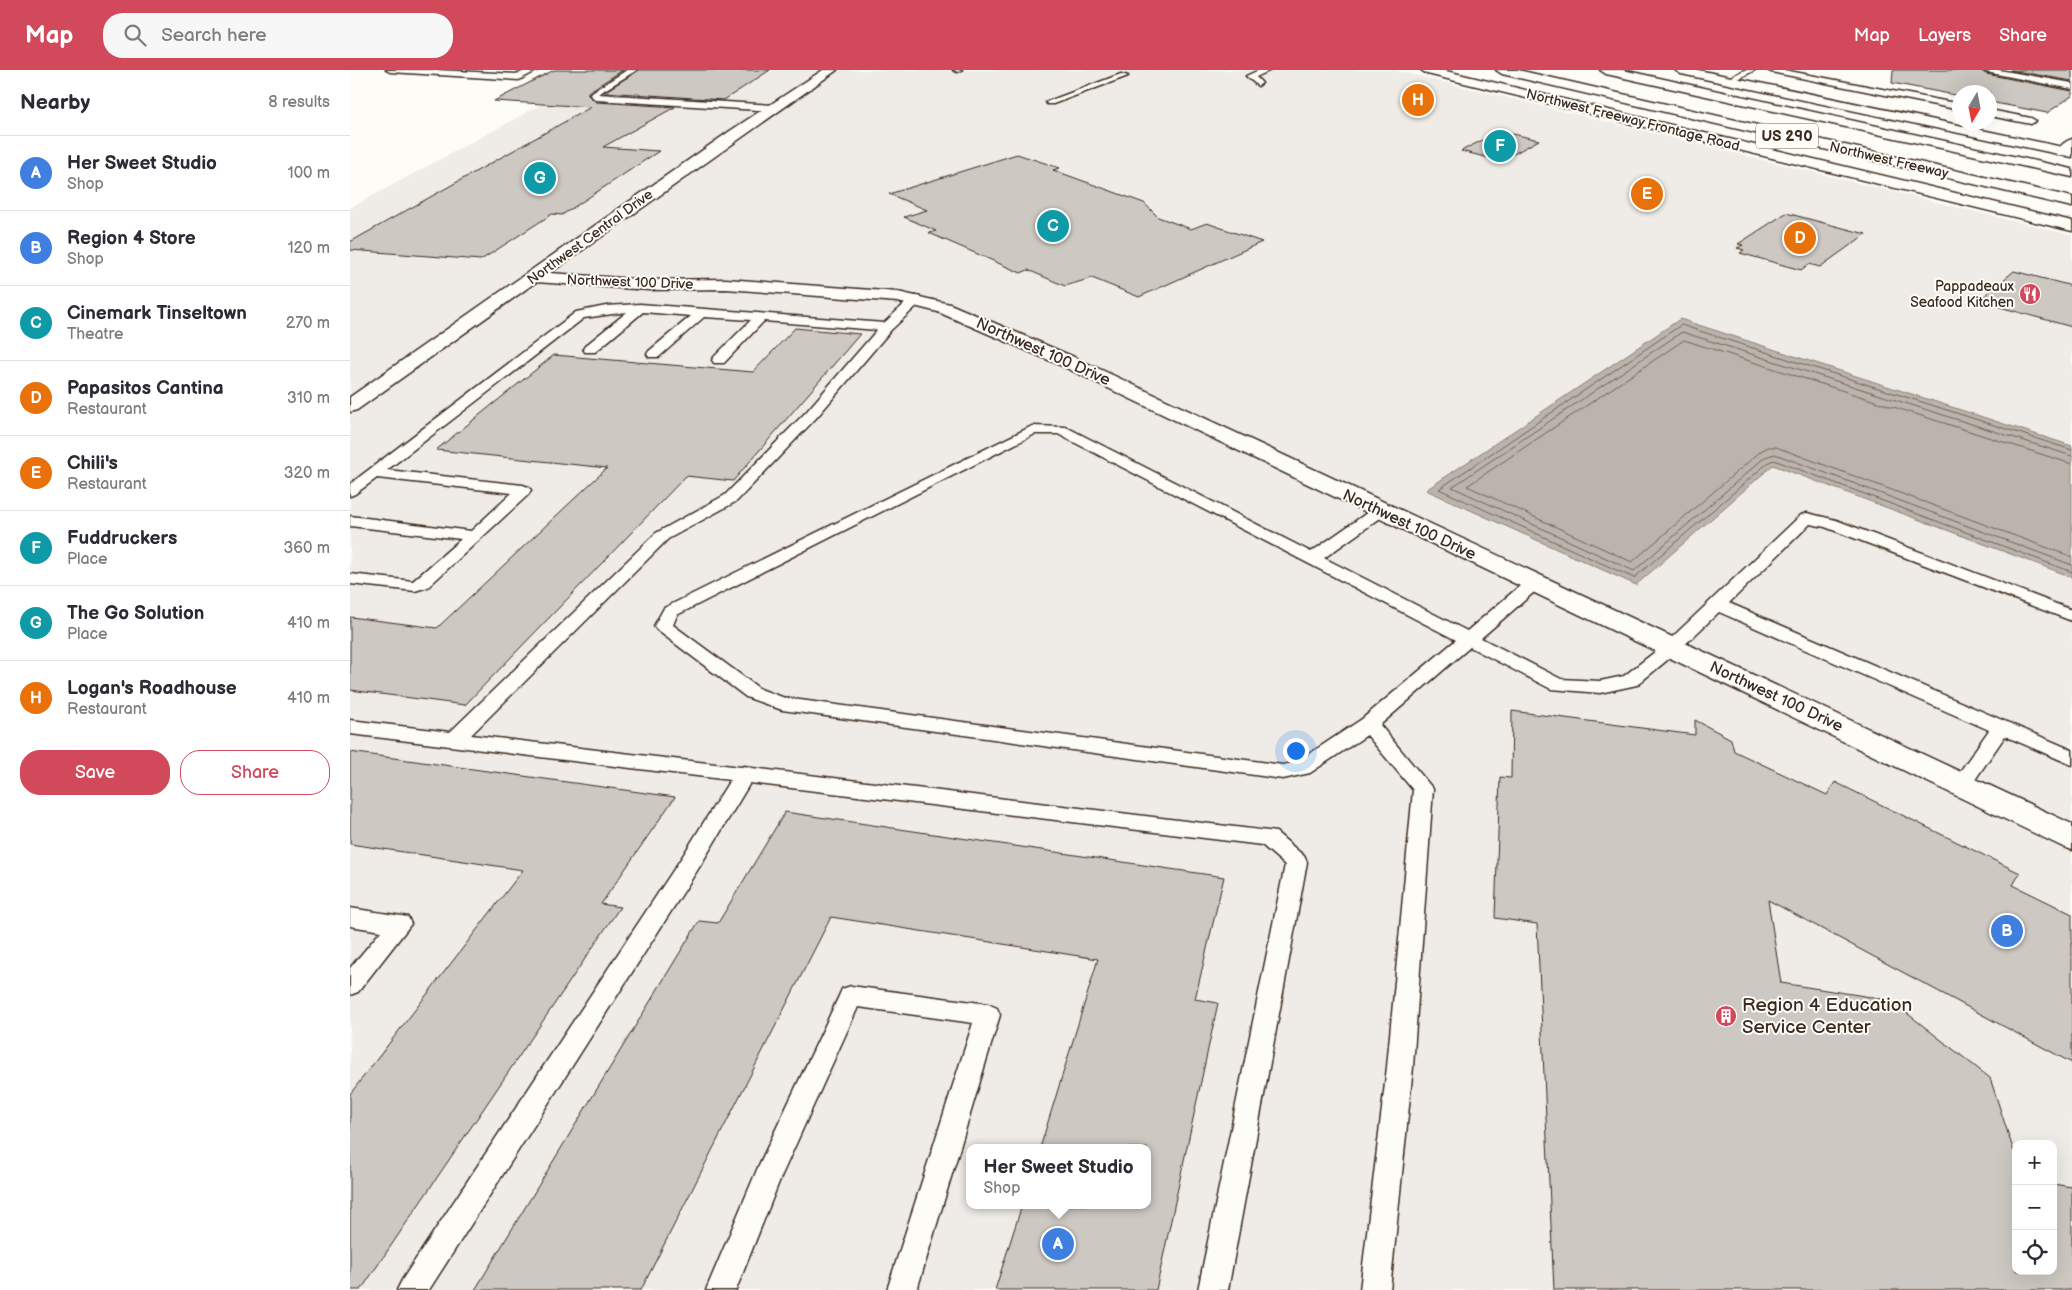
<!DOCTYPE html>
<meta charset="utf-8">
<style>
:root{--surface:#fff;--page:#f7f7f7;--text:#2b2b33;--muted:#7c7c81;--line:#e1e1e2;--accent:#d1495b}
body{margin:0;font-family:"Balsamiq Sans",sans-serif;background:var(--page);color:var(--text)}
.controls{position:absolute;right:15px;bottom:15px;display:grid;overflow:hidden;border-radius:10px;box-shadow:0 5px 20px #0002}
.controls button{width:45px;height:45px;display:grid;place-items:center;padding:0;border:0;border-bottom:1px solid var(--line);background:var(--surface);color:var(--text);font:25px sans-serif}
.compass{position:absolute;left:1602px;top:15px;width:45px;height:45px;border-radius:50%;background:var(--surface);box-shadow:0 5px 20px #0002;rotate:190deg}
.you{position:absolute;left:945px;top:680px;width:18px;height:18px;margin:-12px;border:4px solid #fff;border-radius:50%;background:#1a73e8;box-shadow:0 0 0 8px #1a73e833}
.badge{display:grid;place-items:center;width:32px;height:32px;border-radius:50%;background:var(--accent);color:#fff;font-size:16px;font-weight:700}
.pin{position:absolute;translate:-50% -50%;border:2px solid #fff;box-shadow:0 1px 5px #0006}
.popup{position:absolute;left:616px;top:1074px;width:185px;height:65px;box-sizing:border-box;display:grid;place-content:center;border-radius:10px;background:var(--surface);filter:drop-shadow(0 1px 4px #0005);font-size:16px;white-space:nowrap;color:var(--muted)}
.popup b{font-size:19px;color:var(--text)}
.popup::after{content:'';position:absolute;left:50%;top:100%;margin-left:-10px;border:10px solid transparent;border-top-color:var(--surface)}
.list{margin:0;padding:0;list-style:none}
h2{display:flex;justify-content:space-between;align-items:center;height:65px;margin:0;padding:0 20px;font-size:21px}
h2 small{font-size:16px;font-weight:400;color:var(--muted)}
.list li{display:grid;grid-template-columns:32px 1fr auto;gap:15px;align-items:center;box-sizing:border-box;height:75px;padding:0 20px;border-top:1px solid var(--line)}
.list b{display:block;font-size:19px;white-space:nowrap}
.list p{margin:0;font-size:16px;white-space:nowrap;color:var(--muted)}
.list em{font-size:16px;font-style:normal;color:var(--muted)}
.actions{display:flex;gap:10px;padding:15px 20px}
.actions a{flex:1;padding:11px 0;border:1px solid var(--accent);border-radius:20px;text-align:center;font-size:18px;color:var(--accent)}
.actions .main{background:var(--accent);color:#fff}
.icon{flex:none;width:28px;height:28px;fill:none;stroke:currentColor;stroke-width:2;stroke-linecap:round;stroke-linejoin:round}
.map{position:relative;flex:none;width:1722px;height:1220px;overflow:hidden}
header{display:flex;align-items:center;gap:30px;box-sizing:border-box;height:70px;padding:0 25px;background:var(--accent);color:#fff}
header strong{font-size:24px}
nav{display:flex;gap:28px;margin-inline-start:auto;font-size:18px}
.search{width:350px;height:45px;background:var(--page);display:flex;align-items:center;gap:12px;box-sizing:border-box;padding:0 18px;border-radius:20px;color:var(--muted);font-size:19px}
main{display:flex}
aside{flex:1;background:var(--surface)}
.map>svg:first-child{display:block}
.built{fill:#efece7;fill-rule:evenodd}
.water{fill:#bbb4ad;stroke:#887d74}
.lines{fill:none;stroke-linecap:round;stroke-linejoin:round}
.shore{stroke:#6e6157;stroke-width:1}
.building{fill:#cdc8c2;stroke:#3b2a1e}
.service-casing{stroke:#3b2a1e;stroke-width:3}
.minor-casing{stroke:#3b2a1e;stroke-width:3}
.tertiary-casing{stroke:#3b2a1e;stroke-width:3}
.secondary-casing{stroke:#3b2a1e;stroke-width:3}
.motorway-casing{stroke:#3b2a1e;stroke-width:3}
.service{fill:#fdfcf7;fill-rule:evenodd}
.minor{fill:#fdfcf7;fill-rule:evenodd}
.tertiary{fill:#fdfcf7;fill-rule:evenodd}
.secondary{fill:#fdfcf7;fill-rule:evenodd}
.motorway{fill:#fdfcf7;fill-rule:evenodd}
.labels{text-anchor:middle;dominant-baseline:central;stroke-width:4;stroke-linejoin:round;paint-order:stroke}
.far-street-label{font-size:14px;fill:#3b2a1e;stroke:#fdfcf7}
.far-poi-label{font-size:14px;fill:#3b2a1e;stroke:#fdfcf7;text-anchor:end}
.shield{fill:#fdfcf7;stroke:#75695f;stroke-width:1}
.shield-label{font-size:15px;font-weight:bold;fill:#3b2a1e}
.street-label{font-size:16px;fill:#3b2a1e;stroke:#fdfcf7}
.near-poi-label{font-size:19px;fill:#3b2a1e;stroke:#fdfcf7;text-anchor:start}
</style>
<header>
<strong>Map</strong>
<div class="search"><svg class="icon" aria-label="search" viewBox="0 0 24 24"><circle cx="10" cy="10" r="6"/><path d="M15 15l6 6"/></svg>Search here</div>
<nav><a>Map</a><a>Layers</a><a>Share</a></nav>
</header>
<main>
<aside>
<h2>Nearby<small>8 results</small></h2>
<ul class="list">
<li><span class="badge" style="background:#3f7fe0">A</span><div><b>Her Sweet Studio</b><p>Shop</p></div><em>100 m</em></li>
<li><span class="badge" style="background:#3f7fe0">B</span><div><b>Region 4 Store</b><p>Shop</p></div><em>120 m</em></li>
<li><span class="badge" style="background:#0f9aa8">C</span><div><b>Cinemark Tinseltown</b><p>Theatre</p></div><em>270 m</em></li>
<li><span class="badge" style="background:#e8710a">D</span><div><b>Papasitos Cantina</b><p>Restaurant</p></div><em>310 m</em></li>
<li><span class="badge" style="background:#e8710a">E</span><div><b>Chili's</b><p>Restaurant</p></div><em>320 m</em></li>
<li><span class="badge" style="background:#0f9aa8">F</span><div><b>Fuddruckers</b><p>Place</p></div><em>360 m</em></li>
<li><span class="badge" style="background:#0f9aa8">G</span><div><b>The Go Solution</b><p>Place</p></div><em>410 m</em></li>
<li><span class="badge" style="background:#e8710a">H</span><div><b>Logan's Roadhouse</b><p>Restaurant</p></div><em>410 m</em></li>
</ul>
<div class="actions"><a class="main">Save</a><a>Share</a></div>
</aside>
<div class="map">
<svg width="1722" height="1220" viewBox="0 0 1722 1220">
<rect width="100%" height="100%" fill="#fdfcf7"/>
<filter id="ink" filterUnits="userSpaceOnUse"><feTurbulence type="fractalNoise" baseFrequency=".02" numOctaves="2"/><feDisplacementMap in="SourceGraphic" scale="10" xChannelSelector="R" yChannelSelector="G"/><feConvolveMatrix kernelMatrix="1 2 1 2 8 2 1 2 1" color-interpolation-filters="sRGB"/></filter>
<g filter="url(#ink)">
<!-- built -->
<path class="built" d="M255,0h789l678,165v211l-392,-127 -44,266 137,-120 299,112v713h-1722v-1082zM1666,1074h37v127h-37zM619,1078h178v57h-178z"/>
<!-- water -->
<path class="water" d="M1330,249l392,127v131l-299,-112 -137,120 -210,-95z"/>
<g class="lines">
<!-- shore -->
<path class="shore" d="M1722,380l-391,-125 -242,164 195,89 135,-116 5,-2 298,112
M1722,386l-390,-124 -230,155 182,84 131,-114 10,-3 297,111
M1722,394l-388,-124 -217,146 165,76 129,-111 7,-4h8l296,110"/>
</g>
<!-- building -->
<path class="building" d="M204,0h69l-35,22v3l8,7 79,5 -72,40 56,4 -97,64 -10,-1 -71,46 -131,-10v-8l241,-135 -97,-6z
M289,0h131l-46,30 -120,-8z
M1543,0h87l6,4 86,17v5l-25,17 -57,-11v-10h-30v4l-68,-13z
M1660,0h62v11z
M1150,61l39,9 -38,21 -40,-10z
M667,84l43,14 -7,2 91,33 14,14 33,12 16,-6 55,19 -123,55 -47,-19 -27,8 -37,-16 -7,3 -92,-40 7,-2 -32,-14 23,-7 -38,-16z
M1436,143l80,21 -46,33 -11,-3 -8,6 -61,-17 4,-3 -7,-2 6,-3 -5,-1z
M1664,201l58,15v41l-94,-26z
M445,258l65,6 -127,147 -47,-5 -221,229 -115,-15v-73l87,11 170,-160 -171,-18 118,-95 199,17z
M1162,641l183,24v-15l36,19 3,12 93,44 8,-13 185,91 -7,12 59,29v149l-304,-163 13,83 109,17 100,78 26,80v113h37v-87l19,3v103h-518l-17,-366 -42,-6 5,-141 11,1z
M0,682l325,45 -74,107 19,3 -259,383h-11v-196l173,-224 -173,-26z
M435,742l439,65 -29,122 23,4 -62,287h-161l27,-85h125v-57h-107l58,-189 -267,-42 -190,373h-166l224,-369 19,2z"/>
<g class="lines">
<!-- service casing -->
<g class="service-casing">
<path id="service" d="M36,0h50l82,4 9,-4h11l-19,10 -129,-8z
M277,0h10l-39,24 175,11 4,3 -4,3 -177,-11 -7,-6z
M603,0h9l-4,2z
M909,0h12l-15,7 6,6 -4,3 -12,-10z
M1394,0h11l-23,12 -7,-2z
M1417,0h17l176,34v6l-189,-38z
M1632,0h17l73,13v6l-86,-17z
M771,4l7,2 -75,28h-6l-1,-2z
M1640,40l41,8 5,3 -5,3 -41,-8z
M566,226l4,1 2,3 -2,3 -29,27 -74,87 -80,84 -69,38 -197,196 270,32 4,-1 7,2 524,64 28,24 3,6 -79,428h-30l87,-425 -23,-20 -512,-62 -50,83 -271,424h-32l5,-10 282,-426 46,-74 -380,-46v-14l100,12 206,-199 69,-38 82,-84 70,-81 -113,-9 -40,42h-10l-2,-3 2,-3 37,-37 -47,-3 -45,40h-10l-2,-3 2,-3 42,-35 -48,-4 -48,40h-10l-2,-3 2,-3 42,-34 -43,6 -197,152 136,15 5,2 3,3 -3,5 -100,92 -13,4 -65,-7v-10l63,7 48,-42 -111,-13v-10l121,15 41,-38 -135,-15 -22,16 -5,2v-12l226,-172 30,-6 34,-2 244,19 28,-26z
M682,356l34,1 245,125 63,-44h12l2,3 -2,3 -62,44 143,73 61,-52 6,-1 6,1 3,4 -3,4 -59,51 80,41 39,2 24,-5 41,-32 136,-129 6,-2 29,7 236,90v11l-247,-94 -15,-3 -81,79 343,147v15l-67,-29 -37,54 -7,2 -7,-2 -3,-5 3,-5 35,-50 -270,-118 -42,40 -40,33 -37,8 -49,-4 -81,-42 -90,78 53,64 -20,278 -23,223h-30l27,-223 26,-277 -46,-55 -57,38 -27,6 -501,-69 -36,-13 -89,-67 -3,-4 10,-18zM685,364h23l398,206 -94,79 -65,43 -14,3 -498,-67 -25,-9 -87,-64 4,-10z
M0,838l58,9 3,7 -53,68 -8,3v-27l31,-37 -31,-5z
M501,916l137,18 9,4 3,7 -83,275h-30l86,-267 -115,-16 -77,170 -45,113h-30l53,-125 80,-169 3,-7z"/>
</g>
<!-- minor casing -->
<g class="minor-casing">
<path id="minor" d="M473,0h14l-287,203 99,7 77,-1 172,13 52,12 124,53 998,467v26l-11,-4 -1001,-481 -122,-53 -40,-10 -172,-13 -77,1 -113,-8 -179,128 -7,2v-15l380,-266z"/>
</g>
<!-- tertiary casing -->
<g class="tertiary-casing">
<path id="tertiary" d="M1722,69v12l-4,4h-10l-2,-3c4,-6 9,-11 16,-13z"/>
</g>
<!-- secondary casing -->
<g class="secondary-casing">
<path id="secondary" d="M1071,0h21l630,151v10l-645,-157z
M1325,0h23l374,79v8l-391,-83z"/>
</g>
<!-- motorway casing -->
<g class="motorway-casing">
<path id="motorway" d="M1146,0h22l554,127v10l-570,-133z
M1250,0h23l449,99v8l-466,-103z"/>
</g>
<!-- service -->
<use href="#service" class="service"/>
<!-- minor -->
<use href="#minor" class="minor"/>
<!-- tertiary -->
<use href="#tertiary" class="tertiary"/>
<!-- secondary -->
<use href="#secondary" class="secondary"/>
<!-- motorway -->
<use href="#motorway" class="motorway"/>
</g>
</g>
<!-- icons -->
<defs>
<g id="restaurant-disc" transform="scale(1.125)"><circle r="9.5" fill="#d1495b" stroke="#fdfcf7"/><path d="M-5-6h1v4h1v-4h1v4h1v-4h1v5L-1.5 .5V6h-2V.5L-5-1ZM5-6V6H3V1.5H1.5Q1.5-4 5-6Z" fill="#fff"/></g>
<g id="building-disc" transform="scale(1.125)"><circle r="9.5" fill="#d1495b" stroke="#fdfcf7"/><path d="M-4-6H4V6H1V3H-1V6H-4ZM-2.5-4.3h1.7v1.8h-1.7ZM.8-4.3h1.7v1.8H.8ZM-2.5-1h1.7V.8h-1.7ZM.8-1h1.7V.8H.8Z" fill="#fff"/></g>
</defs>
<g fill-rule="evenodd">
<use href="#restaurant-disc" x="1680" y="224"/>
<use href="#building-disc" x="1376" y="946"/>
</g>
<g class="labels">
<!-- far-street labels -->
<g class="far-street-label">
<text transform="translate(1283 50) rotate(14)">Northwest Freeway Frontage Road</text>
<text transform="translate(1539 90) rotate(13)">Northwest Freeway</text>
<text transform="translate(240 167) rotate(-36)">Northwest Central Drive</text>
<text transform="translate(280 212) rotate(2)">Northwest 100 Drive</text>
</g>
<!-- far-poi labels -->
<g class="far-poi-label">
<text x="1664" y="216">Pappadeaux<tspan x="1664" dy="16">Seafood Kitchen</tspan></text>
</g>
<!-- shield labels -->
<rect class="shield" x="1406" y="53.5" width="62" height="25" rx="4"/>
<g class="shield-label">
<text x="1437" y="66">US 290</text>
</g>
<!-- street labels -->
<g class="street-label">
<text transform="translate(693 282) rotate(24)">Northwest 100 Drive</text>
<text transform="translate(1059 455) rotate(25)">Northwest 100 Drive</text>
<text transform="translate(1426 627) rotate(25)">Northwest 100 Drive</text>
</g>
<!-- near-poi labels -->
<g class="near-poi-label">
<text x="1392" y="935">Region 4 Education<tspan x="1392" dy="22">Service Center</tspan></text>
</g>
</g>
</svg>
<div class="controls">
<button>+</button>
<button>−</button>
<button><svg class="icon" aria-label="locate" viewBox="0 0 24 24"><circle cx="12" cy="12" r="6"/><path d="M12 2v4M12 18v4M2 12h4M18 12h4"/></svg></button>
</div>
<svg class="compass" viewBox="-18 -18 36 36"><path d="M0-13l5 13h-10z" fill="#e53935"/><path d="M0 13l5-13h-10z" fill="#7c7c81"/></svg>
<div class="you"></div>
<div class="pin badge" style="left:708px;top:1174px;background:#3f7fe0">A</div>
<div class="popup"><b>Her Sweet Studio</b>Shop</div>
<div class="pin badge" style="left:1657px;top:861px;background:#3f7fe0">B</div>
<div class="pin badge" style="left:703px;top:156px;background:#0f9aa8">C</div>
<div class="pin badge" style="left:1450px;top:168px;background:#e8710a">D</div>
<div class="pin badge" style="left:1297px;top:124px;background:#e8710a">E</div>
<div class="pin badge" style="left:1150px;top:76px;background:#0f9aa8">F</div>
<div class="pin badge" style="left:190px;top:108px;background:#0f9aa8">G</div>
<div class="pin badge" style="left:1068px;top:30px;background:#e8710a">H</div>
</div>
</main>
